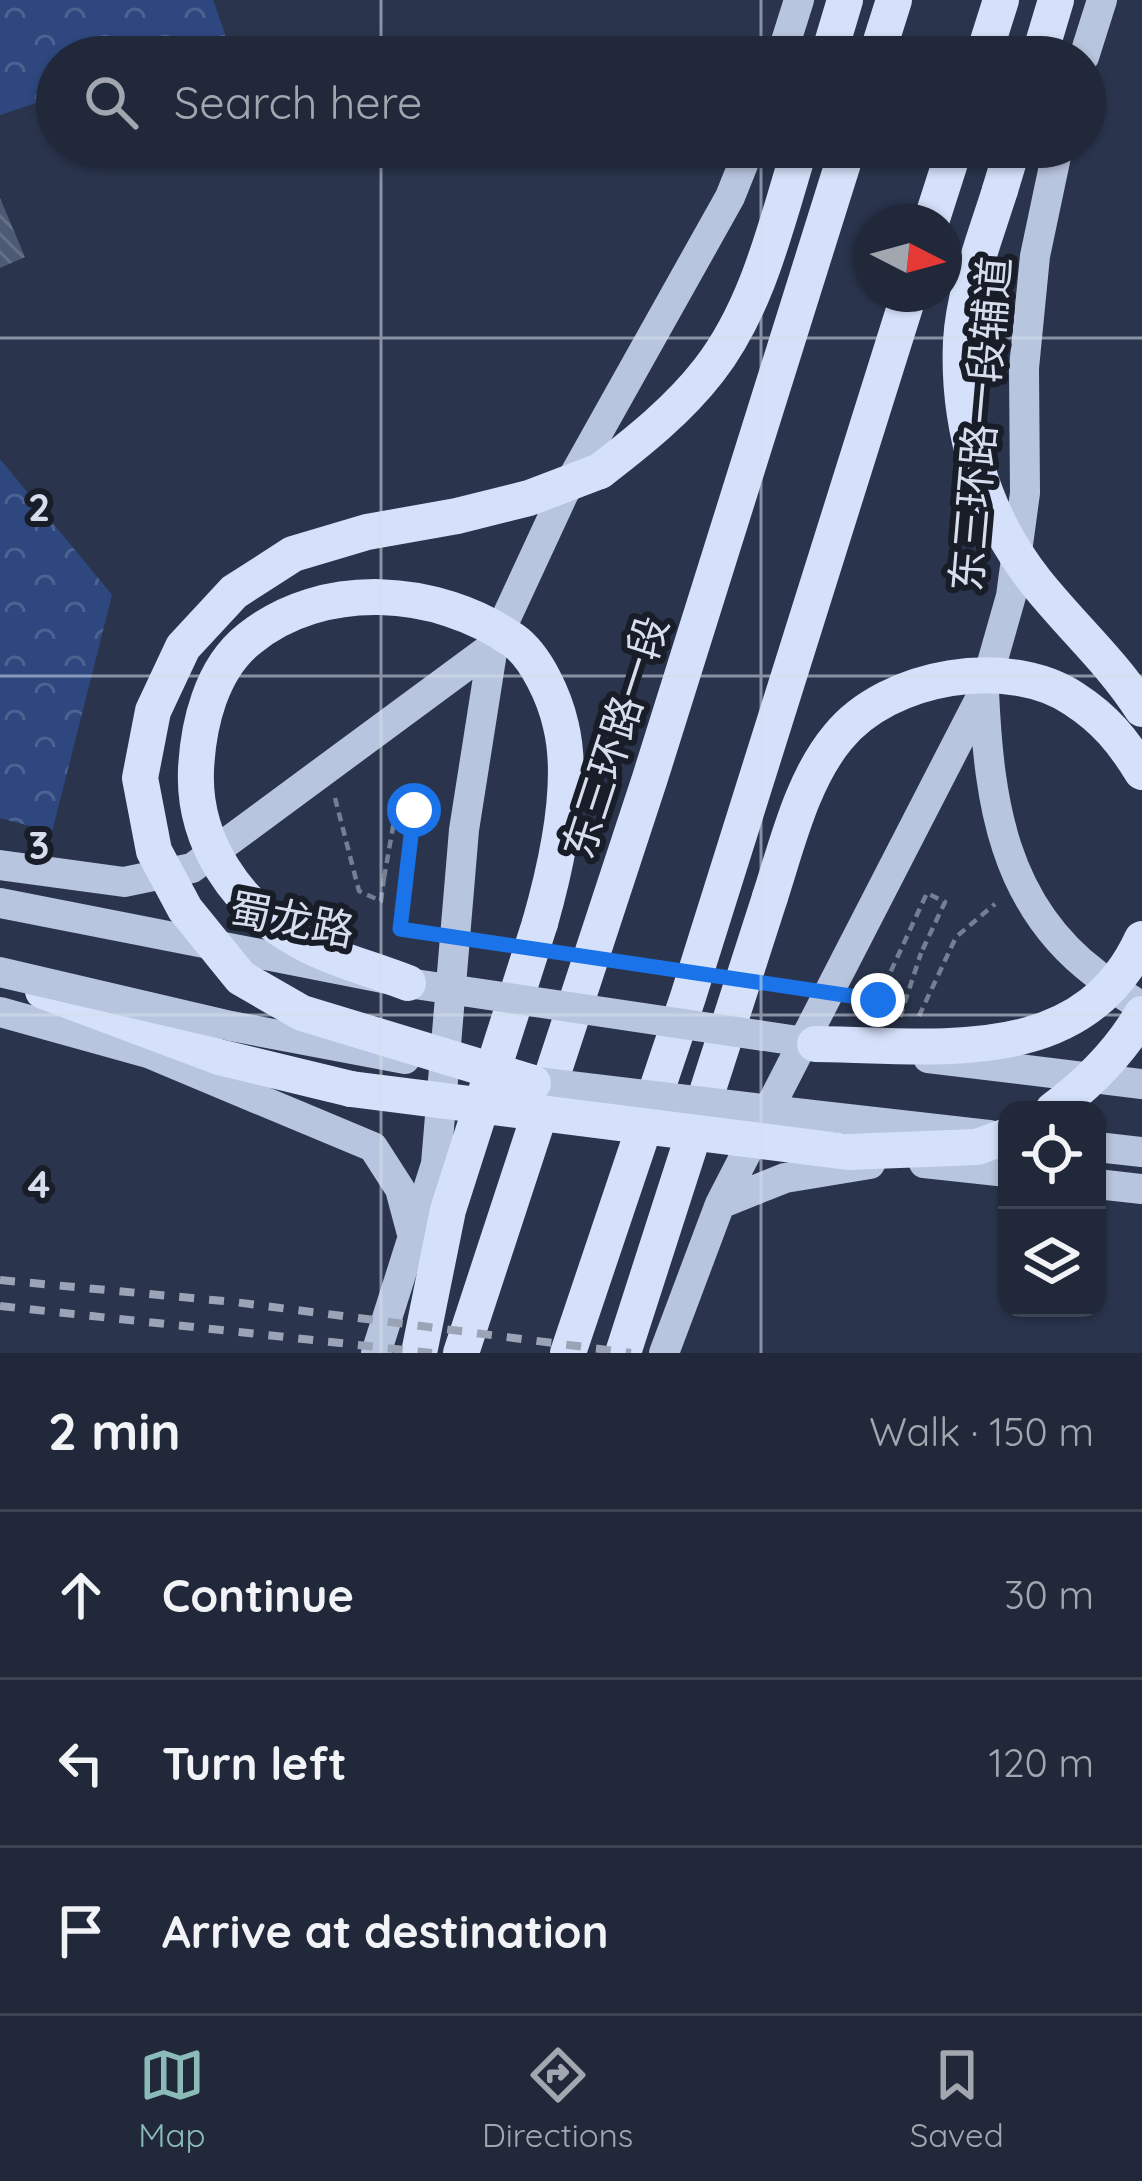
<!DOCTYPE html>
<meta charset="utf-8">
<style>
:root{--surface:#20283a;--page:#2d3445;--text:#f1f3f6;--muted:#a2a6af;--line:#3d4454;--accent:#8bbbb9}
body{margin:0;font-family:Quicksand,"Noto Sans SC",sans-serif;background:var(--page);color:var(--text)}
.controls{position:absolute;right:36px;bottom:36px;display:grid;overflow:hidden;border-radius:24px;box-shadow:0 3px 9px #0004}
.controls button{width:108px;height:108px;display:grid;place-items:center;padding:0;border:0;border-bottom:3px solid var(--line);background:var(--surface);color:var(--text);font:60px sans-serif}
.compass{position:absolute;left:854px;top:204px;width:108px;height:108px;border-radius:50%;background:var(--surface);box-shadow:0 3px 9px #0004;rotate:96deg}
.stop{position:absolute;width:36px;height:36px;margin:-27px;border:9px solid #1a73e8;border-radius:50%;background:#fff}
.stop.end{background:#1a73e8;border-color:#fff;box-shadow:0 3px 12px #0008}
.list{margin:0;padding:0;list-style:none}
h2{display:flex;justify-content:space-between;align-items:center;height:156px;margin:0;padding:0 48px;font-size:51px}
h2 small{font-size:39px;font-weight:400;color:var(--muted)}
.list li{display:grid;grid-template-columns:78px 1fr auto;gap:36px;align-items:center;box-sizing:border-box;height:168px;padding:0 48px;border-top:3px solid var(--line)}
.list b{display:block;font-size:45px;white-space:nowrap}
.list em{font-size:39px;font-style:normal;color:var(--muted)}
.icon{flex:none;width:66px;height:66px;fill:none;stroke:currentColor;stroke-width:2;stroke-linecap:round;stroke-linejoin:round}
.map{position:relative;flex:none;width:1142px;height:1353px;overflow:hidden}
.search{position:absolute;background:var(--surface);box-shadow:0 3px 9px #0004;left:36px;right:36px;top:36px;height:132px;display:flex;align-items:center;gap:30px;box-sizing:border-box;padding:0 42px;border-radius:66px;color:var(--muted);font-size:45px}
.sheet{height:660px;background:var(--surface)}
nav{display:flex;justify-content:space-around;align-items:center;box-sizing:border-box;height:168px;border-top:3px solid var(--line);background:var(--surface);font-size:33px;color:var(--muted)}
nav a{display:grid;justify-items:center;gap:6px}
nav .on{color:var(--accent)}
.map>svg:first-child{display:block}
.forest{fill:url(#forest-crowns)}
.building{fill:url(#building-back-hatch)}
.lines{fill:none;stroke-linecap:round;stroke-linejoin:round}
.path{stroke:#757f93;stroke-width:4.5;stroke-dasharray:9 6;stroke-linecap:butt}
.major{stroke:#b8c5de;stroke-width:30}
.highway{stroke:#d5e1fa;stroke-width:36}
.rail{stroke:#9ba4b6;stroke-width:8;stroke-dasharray:15 15;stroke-linecap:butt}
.path-bridge{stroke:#757f93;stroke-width:4.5;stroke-dasharray:9 6;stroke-linecap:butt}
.major-bridge{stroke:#b8c5de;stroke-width:30}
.highway-bridge{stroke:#d5e1fa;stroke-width:36}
.route{stroke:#1a73e8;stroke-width:15}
.grid{fill:none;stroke:#d6deed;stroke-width:3;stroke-opacity:0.55}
.labels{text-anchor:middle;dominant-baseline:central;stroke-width:12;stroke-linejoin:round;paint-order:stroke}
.street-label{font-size:42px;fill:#d6deed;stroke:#181d28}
.grid-label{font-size:39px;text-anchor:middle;font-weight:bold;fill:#d6deed;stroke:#181d28;stroke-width:12;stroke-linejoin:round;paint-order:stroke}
</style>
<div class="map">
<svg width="1142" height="1353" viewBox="0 0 1142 1353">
<defs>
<pattern id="forest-crowns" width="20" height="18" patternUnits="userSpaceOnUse" patternTransform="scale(3)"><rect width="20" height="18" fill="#2e487f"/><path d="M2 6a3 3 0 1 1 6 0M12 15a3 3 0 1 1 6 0" fill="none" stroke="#4c6291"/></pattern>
<pattern id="building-back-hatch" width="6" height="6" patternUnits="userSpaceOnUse" patternTransform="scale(3)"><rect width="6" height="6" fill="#4d5a74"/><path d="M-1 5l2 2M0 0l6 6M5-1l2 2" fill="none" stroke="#667188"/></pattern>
</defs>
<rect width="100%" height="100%" fill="#2a354d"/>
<!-- forest -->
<path class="forest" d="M0,0h213l13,37 -58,20h-111v39l-57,19z
M0,459l112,136 -60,237 -52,-14z"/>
<!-- building -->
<path class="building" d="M0,198l25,59 -25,11z"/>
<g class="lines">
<!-- path -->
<path class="path" d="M335,798l24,93 22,10 3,-23
M919,1016l37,-79 39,-33
M900,1017l21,-64"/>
<!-- major -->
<path class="major" d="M781,57l18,-57
M1084,57l18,-57
M984,692c5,109 19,212 112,282 15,11 29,24 46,32
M0,865l124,17 68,-14 301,-222
M0,1012l148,41 225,94 27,42 12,45
M804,1114l185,21
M1097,1147l45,5
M924,1163l83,9
M1097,1184l45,5
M720,1204l65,-26 85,-14
M376,1353l60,-189 28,-334 29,-184 70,-151 167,-298 20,-50
M664,1353l56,-149 264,-513 27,-95 14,-103 -1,-125 11,-112 23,-109"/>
<!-- highway -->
<path class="highway" d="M828,57l17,-57
M876,57l18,-57
M983,57l18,-57
M1039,57l17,-57
M1000,190l13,-43
M931,222l24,-75
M600,471c39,-30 79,-62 109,-101 49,-63 68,-148 91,-223
M43,991l176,66 132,32
M419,1353l29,-143 92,-287
M461,1353l189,-575 198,-631
M568,1353l120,-356 221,-703
M623,1353l147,-456"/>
<!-- rail -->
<path class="rail" d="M0,1280l234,22 397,51
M0,1306l432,47"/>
<!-- path-bridge -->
<path class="path-bridge" d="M384,878l12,-68h18l-13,119 116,17
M552,951l326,48 49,-106 18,9 -24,51"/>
<!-- major-bridge -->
<path class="major-bridge" d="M0,903l408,80 430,64
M0,972l231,54 174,33
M928,1058l214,26
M511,1079l293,35"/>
<!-- highway-bridge -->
<path class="highway-bridge" d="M1000,190c-15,48 -36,100 -39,151 -4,84 22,175 75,241 35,44 76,80 106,127
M770,897c17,-52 32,-117 68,-160 50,-62 170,-82 236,-38 31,20 49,42 68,73
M408,983c-35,-14 -77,-24 -110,-43 -62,-35 -105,-99 -102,-170 2,-45 15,-101 53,-131 74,-60 188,-52 264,1 23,16 42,58 48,86 14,58 -5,141 -21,197
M815,1044c119,1 267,26 327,-105
M533,1083l-231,-70 -61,-35 -56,-69 -31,-58 -14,-73 13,-67 30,-64 51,-55 59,-38 74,-22 90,-16 72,-18 71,-27
M351,1089l497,63 129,-5 30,-11
M1053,1110c36,-27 67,-58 89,-96"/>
</g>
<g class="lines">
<!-- route -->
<path class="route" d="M414,810l-14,119 478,71"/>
</g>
<!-- grid -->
<path class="grid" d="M381,0v57M761,0v57M381,147v1206M761,147v1206M0,338h1142M0,676h1142M0,1015h1142"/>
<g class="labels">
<!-- street labels -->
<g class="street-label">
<text transform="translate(980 424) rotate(-85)">东三环路一段辅道</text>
<text transform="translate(615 737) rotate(-72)">东三环路一段</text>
<text transform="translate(292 919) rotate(11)">蜀龙路</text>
</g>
</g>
<g class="grid-label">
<text x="39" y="521">2</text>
<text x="39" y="859">3</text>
<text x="39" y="1198">4</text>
</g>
</svg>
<div class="controls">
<button><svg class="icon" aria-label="locate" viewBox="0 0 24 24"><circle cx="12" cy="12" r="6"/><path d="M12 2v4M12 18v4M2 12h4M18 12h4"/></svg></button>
<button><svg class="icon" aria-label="layers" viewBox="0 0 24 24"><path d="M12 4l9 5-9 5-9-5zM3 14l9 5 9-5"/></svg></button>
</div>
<svg class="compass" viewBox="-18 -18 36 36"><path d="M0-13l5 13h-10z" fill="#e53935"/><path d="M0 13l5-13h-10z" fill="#a2a6af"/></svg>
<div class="stop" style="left:414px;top:810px"></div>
<div class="stop end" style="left:878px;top:1000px"></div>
<div class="search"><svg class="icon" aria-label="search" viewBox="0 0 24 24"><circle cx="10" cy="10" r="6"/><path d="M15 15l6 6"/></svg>Search here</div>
</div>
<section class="sheet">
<h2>2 min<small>Walk · 150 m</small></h2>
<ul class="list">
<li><svg class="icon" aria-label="ahead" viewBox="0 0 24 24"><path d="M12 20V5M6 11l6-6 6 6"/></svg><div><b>Continue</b></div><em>30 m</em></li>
<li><svg class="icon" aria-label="left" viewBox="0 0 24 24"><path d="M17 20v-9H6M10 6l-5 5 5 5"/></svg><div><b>Turn left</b></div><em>120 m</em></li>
<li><svg class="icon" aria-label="arrive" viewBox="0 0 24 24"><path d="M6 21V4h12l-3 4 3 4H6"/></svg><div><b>Arrive at destination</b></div></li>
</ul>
</section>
<nav>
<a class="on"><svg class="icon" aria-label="map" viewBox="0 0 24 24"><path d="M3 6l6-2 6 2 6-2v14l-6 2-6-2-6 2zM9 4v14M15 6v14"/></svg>Map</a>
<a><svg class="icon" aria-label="directions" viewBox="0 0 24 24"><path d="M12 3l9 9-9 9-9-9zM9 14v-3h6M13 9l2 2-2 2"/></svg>Directions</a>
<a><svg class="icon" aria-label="saved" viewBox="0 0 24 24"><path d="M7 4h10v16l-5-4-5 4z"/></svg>Saved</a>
</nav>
